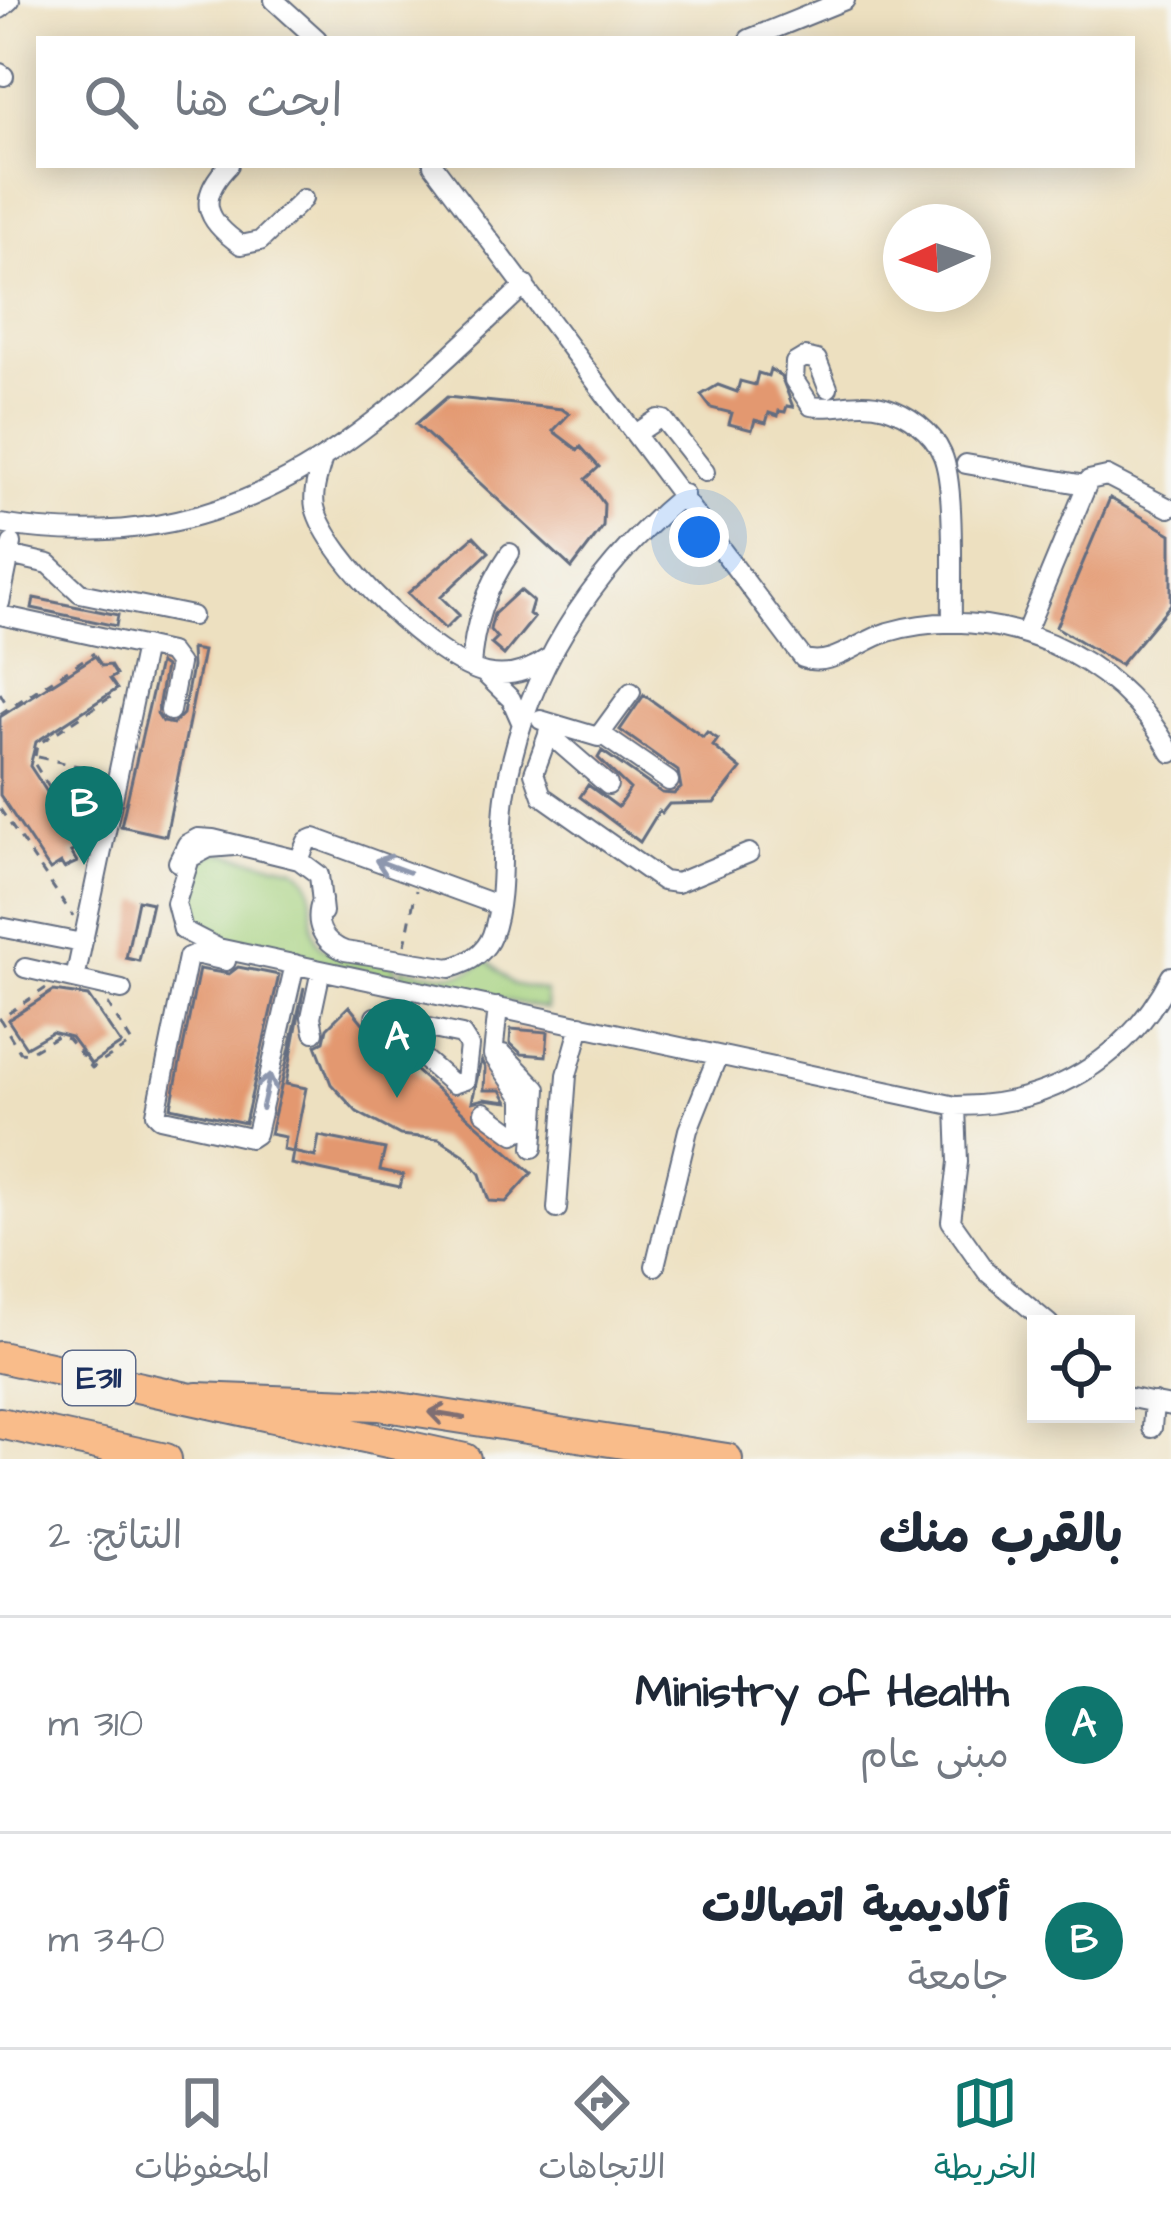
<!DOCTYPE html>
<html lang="ar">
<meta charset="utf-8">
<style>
:root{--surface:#fff;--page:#f2f2f3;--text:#1f2937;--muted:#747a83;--line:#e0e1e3;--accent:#0f766e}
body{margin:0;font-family:"Architects Daughter","Playpen Sans Arabic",sans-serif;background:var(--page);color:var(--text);direction:rtl}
.controls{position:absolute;right:36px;bottom:36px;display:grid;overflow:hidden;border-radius:0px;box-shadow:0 6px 30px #0003}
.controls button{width:108px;height:108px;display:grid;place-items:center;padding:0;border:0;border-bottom:3px solid var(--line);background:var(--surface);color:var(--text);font:60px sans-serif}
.compass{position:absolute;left:883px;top:204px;width:108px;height:108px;border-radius:50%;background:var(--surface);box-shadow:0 6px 30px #0003;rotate:267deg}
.you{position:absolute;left:699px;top:537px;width:42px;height:42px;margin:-30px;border:9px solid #fff;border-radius:50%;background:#1a73e8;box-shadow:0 0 0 18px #1a73e833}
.badge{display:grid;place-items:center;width:78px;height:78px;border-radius:50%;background:var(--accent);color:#fff;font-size:39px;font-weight:700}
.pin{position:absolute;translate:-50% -99px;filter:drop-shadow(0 3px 6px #0008)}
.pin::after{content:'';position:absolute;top:63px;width:42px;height:36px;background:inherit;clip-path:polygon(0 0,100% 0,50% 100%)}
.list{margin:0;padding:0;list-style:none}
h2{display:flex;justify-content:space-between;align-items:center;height:156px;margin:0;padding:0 48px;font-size:51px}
h2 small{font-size:39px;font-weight:400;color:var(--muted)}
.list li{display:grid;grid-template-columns:78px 1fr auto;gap:36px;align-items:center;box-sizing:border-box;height:216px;padding:0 48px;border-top:3px solid var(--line)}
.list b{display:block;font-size:45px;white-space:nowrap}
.list p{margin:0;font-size:39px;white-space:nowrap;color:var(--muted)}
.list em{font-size:39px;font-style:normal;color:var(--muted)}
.icon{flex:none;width:66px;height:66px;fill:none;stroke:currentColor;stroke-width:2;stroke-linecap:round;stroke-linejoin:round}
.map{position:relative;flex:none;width:1171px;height:1459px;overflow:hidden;direction:ltr}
.search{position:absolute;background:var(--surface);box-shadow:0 6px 30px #0003;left:36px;right:36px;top:36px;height:132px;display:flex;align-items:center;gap:30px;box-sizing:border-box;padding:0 42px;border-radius:0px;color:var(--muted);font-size:45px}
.sheet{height:588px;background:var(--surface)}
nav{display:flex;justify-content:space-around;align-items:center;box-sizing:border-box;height:168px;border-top:3px solid var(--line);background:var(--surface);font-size:33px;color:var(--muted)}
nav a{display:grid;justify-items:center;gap:6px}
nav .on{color:var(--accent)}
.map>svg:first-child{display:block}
.green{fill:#a5d17e;stroke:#60806e;stroke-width:3}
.building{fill:#e3986f}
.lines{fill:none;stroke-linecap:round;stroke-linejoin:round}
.minor-casing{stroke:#646d80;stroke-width:22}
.highway-casing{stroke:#646d80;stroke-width:34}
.path{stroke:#646d80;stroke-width:3;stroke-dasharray:9 9;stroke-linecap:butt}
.minor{stroke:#fff;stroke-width:18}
.highway{stroke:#f9bc8a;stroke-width:30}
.oneway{stroke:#8d97ae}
.oneway2{stroke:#7f6e72}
.labels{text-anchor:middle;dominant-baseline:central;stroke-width:12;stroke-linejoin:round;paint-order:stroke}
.shield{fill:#f6f6f2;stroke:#5d6b8a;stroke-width:3}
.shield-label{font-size:33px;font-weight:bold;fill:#1b2f5e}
</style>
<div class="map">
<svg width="1171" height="1459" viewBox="0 0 1171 1459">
<rect width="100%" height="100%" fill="#f6f6f2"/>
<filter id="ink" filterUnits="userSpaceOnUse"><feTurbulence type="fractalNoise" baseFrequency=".00833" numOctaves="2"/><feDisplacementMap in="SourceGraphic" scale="24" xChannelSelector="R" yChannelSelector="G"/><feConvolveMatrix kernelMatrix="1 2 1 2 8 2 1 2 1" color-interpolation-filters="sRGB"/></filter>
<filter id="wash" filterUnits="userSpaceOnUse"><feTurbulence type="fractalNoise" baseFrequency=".004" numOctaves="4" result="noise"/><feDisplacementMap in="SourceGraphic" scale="48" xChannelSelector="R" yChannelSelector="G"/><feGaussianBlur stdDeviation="2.7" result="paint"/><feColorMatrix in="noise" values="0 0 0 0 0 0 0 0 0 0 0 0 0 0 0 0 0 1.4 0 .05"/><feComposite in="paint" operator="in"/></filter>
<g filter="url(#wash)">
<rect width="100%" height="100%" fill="#ede0c0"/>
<!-- green -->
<path class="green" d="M217,852l78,16c32,19 5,54 27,80l74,18 -3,11 -186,-40 -15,-7 -10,-29 12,-39z
M487,960l25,24 33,7 2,18 -147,-30 2,-11c32,6 59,15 85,-8z"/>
<g id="blocks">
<!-- building -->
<path class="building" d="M770,369l11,7 12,31 -6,-1 -2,6 -6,-1 -1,5 -9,-3 -3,10 -11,-3 -3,10 -23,-6 3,-11 -21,-5 -10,-13 17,-10 19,7 3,-11 15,4 3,-12 10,3z
M447,397l115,12 7,5 -16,17 25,19 3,-3 18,20 -13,12 18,25 -1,23 -31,41 -156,-144z
M1110,498l61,36v70l-51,61 -64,-38z
M474,536l15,16 -48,45 18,18 -14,14 -37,-36z
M520,590l13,11 -4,13 5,4 -30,37 -13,-11 6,-6 -7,-8 1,-5 3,-11z
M34,598l84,17 -2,11 -84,-18z
M191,649l12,2 -37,185 -45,-10 38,-163 6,4 -8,47 5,8 11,2 10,-10 9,-47z
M95,656l7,10 8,-1 6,10 -6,4 7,10 -81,53 -6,24 53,81 -12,5 6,10 -13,6 -3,-5 -11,7 -50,-75v-78z
M644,695l59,42 4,-5 11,7 -5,7 28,23 -27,34 -45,1 -7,9 -3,-2 -19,31 -60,-45 8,-12 30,22 12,-18 -32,-31 4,-7 60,42 12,1 7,-6 -3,-17 -58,-41z
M138,900l14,3 -13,58 -13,-3z
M238,967l41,8 -34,148 -74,-16 28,-138 30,5z
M304,987l-18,97 20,4 -13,64 -10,-2 2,-13 -15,-3z
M53,991l35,5 33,48 -30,20 -20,-27 -19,-5 -26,15 -18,-27z
M349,1006l17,21 166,146 -26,29 -17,-1 -9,-27 -16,-19 -25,-16 -39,-4 -43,-23 -26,-28 -15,-39 8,-4 3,-13z
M511,1029l37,3 -2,24 -24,-2 -12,-11z
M481,1060l4,8 -1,22h17l7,12 -24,-3 -12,3z
M319,1136l66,13 -5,21 23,5 -3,12 -109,-23 2,-12 22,5z"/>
</g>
</g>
<g filter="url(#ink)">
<use href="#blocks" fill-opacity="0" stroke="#646d80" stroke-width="3"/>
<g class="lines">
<!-- minor casing -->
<g class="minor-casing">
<path id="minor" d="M274,0l43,39
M0,9l10,-9
M749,39l96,-39
M0,73l4,3
M229,165c-33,34 -24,55 12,80l19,-4 43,-42
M433,165l370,493c27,11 57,-17 85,-26 109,-32 230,22 283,121
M828,388l-11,-28 -12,-3 -10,6 -1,17 17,26c24,4 48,-7 74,1 23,7 47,24 57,47 14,30 9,131 10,169
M637,433l21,-14 6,1 41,52
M322,461c-4,14 -10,32 -7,46 12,51 121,156 171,166 23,5 44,-2 62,-15
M966,464l119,21
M0,524c240,38 366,-87 525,-239
M0,553l49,11 31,29 112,23
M0,603l12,-60
M0,615l170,37 9,12 -9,47
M1025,634l64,-154 18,-4 62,32
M471,668c2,-43 15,-80 39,-115
M484,673l27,26 11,25
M541,720l57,17 33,-45
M552,724l-18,49 8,23 121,85 14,2 72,-30
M548,733l60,52
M601,734l68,47
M234,846l-25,2 -19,10 -14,45 7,27 35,18 738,158c93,0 172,-46 215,-130
M299,860l8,-19 7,-3 183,67
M178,862l9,-18 11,-6 15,1 86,21 20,15 4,37
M322,900c-9,23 0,42 23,51l105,17c19,-5 35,-14 42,-33 15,-41 7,-94 13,-138 17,-121 86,-226 179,-303
M0,927l82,16
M226,961l-31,-7 -7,3 -32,157 4,4 90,20 6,-4 39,-170
M25,968l97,22
M75,979l70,-333
M375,1017l87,18 7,11 -4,34 -12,4z
M314,1032l-3,-15 10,-47
M503,1054l34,35 -4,59
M956,1106l2,56 -7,59 36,51 62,52
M484,1112l30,22 9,-5v-31l-30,-43 5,-48
M557,1209l10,-134 14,-50
M655,1266l33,-136 30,-75
M1126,1397l45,9
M1152,1428l2,-26"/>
</g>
<!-- highway casing -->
<g class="highway-casing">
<path id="highway" d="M0,1357l465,102
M197,1398l182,7 348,54
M0,1423l166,36"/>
</g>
<!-- path -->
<path class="path" d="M0,693l8,14
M0,714l94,-61
M38,757l67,15
M0,809l73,107
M87,849l-53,-86 3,-18 80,-52
M405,945l11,-55
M46,988l-46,31 20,33 8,1 29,-17 11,3 24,29 40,-25 -24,-39"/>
<!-- minor -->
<use href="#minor" class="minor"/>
<!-- highway -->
<use href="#highway" class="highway"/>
</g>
<!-- one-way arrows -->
<defs><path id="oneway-shaft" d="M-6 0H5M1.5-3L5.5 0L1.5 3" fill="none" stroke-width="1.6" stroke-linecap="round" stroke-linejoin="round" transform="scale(3)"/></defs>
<g class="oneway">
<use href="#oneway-shaft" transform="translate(392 866) rotate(-160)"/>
<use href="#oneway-shaft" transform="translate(266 1091) rotate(-77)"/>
</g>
<use class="oneway2" href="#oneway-shaft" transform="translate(446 1415) rotate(-171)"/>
</g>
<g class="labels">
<!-- shield labels -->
<rect class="shield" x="63" y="1351" width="72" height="54" rx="9"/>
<g class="shield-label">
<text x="99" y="1378">E311</text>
</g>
</g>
</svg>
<div class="controls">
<button><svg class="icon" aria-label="locate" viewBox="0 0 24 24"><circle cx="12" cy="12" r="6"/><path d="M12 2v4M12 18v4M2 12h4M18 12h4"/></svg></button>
</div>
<svg class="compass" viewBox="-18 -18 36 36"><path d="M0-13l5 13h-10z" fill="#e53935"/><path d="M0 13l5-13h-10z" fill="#747a83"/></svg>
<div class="you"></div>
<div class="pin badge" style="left:397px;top:1098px">A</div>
<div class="pin badge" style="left:84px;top:865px">B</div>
<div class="search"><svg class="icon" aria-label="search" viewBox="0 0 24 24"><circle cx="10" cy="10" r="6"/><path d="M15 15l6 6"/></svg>ابحث هنا</div>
</div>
<section class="sheet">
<h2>بالقرب منك<small>النتائج: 2</small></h2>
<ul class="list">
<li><span class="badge">A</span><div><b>Ministry of Health</b><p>مبنى عام</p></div><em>310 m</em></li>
<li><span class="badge">B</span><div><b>أكاديمية اتصالات</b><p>جامعة</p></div><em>340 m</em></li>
</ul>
</section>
<nav>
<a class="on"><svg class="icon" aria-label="map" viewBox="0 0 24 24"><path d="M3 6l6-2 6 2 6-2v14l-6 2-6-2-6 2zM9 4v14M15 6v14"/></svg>الخريطة</a>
<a><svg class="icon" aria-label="directions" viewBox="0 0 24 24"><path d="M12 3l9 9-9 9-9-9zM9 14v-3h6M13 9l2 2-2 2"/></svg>الاتجاهات</a>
<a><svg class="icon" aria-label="saved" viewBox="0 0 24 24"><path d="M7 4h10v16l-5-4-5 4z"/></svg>المحفوظات</a>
</nav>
